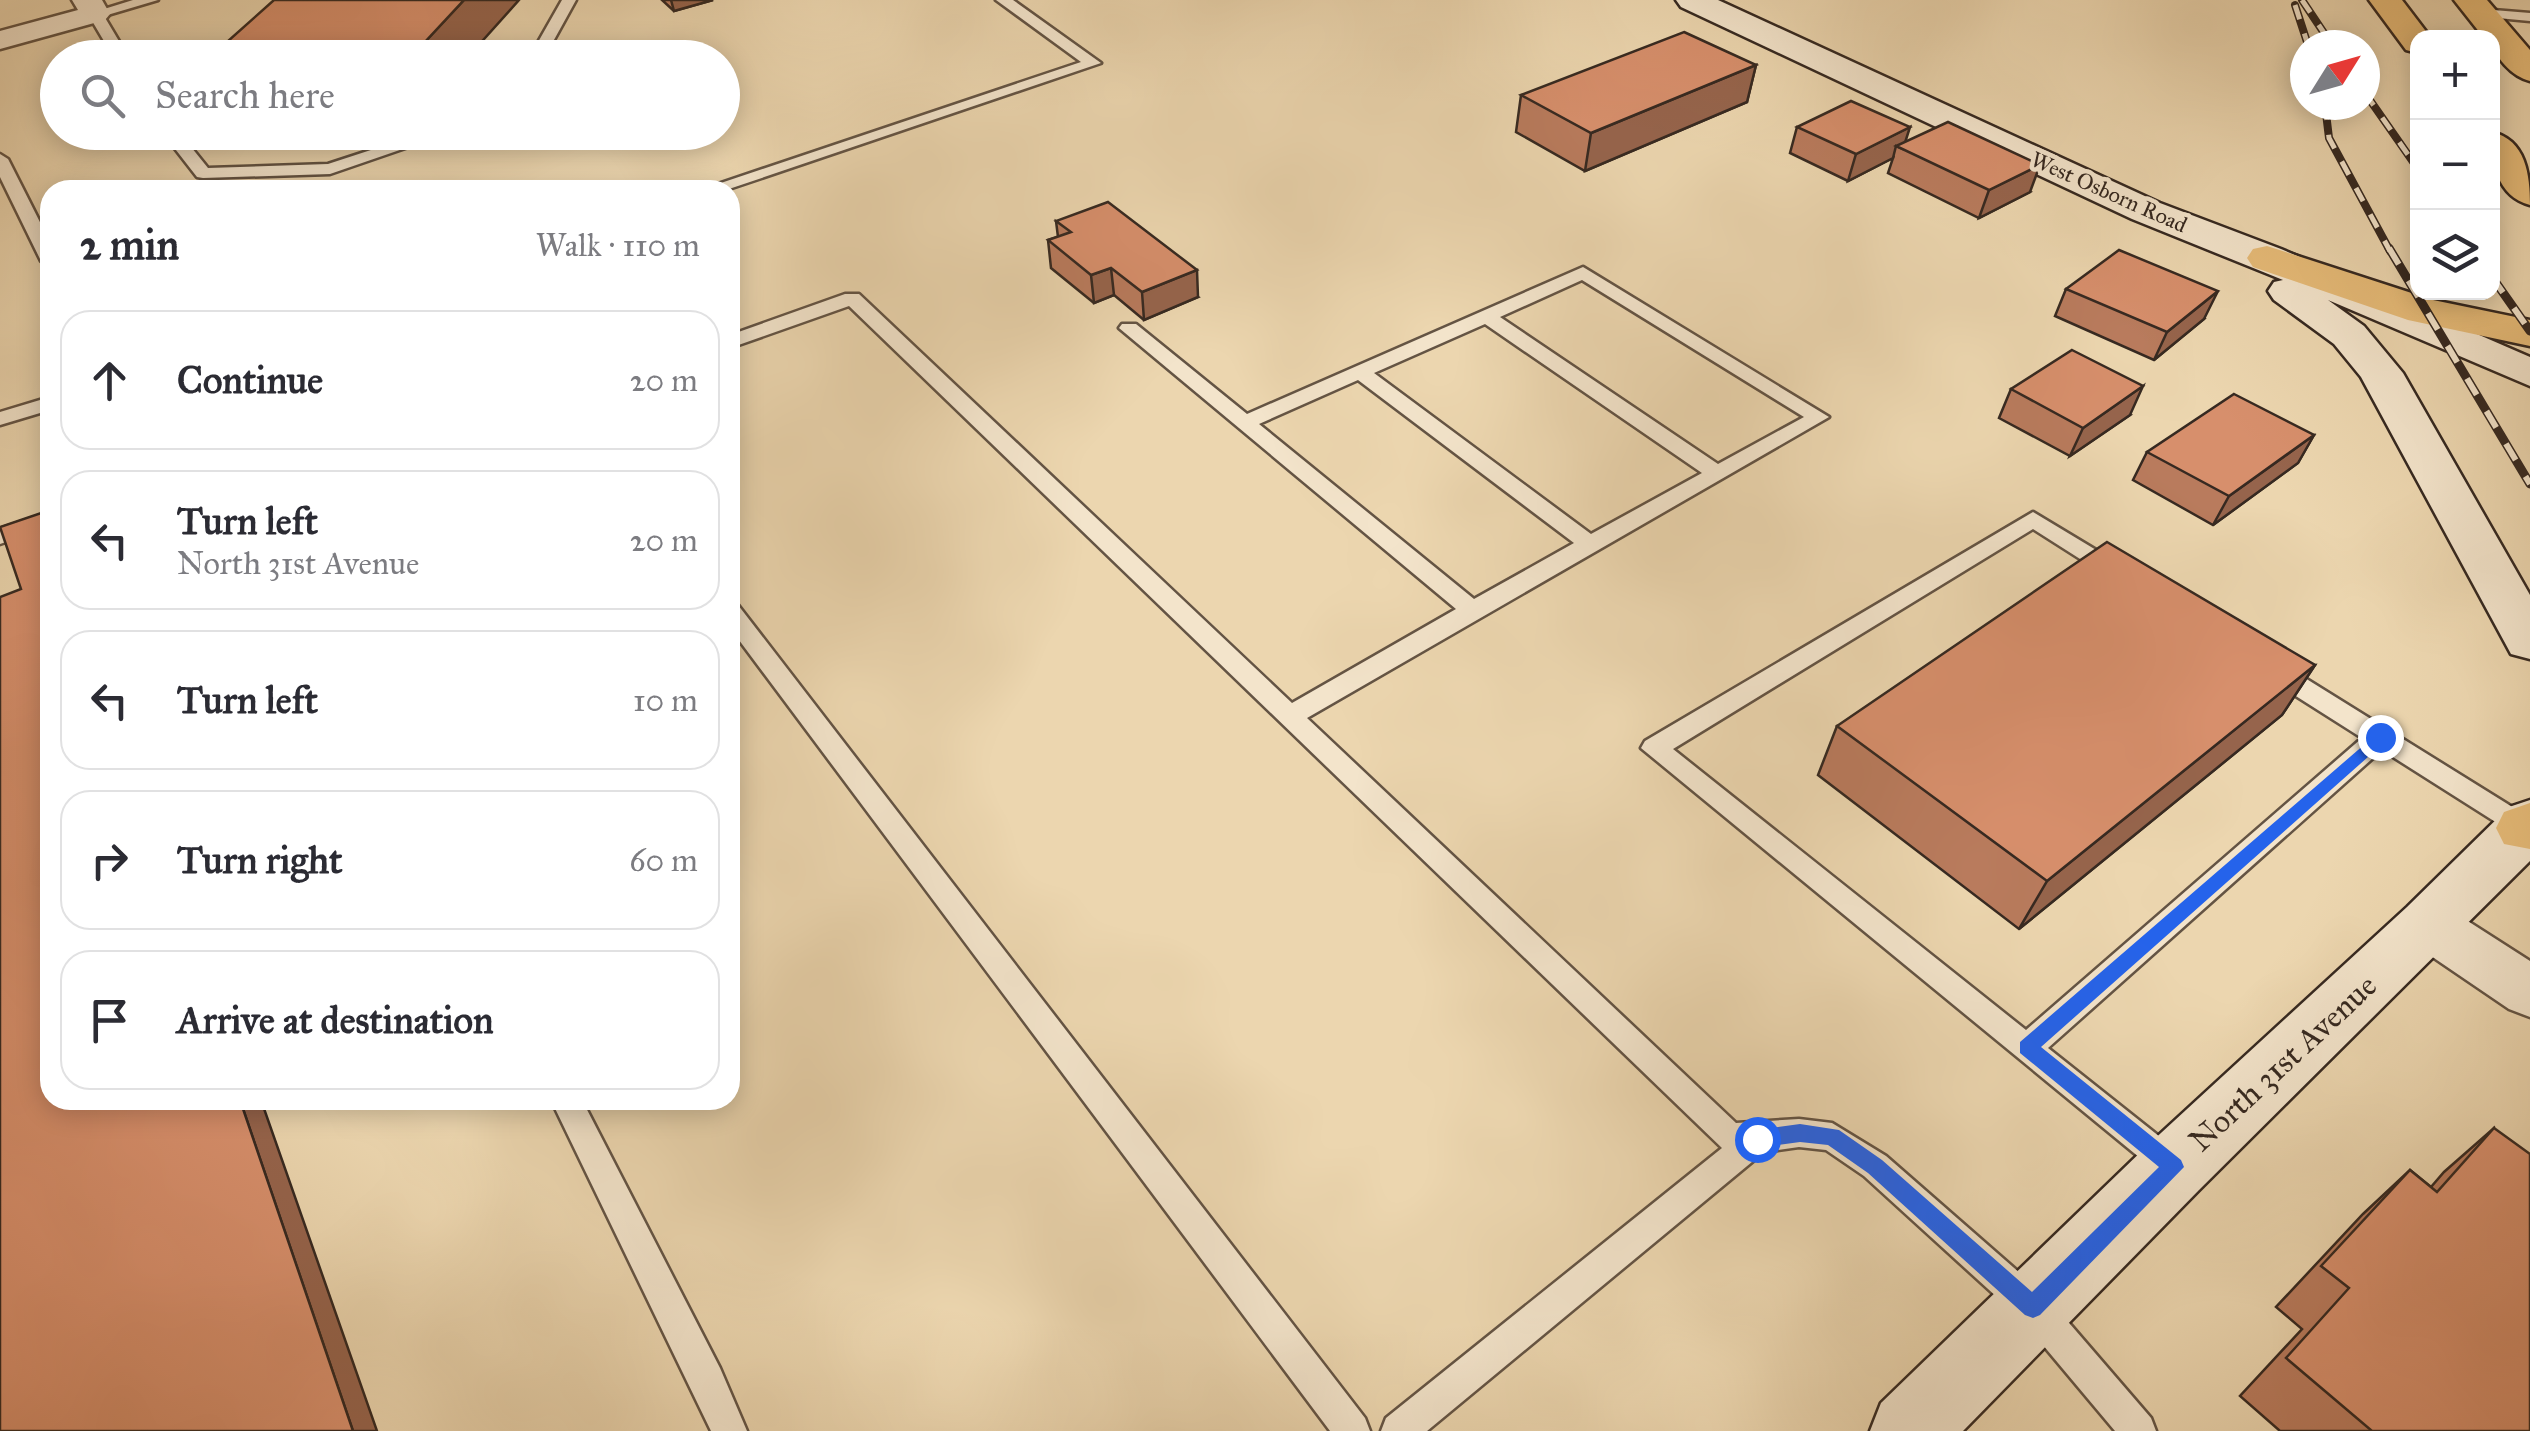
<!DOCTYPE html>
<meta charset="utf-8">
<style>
:root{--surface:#fff;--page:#f2f2f3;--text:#2b2b33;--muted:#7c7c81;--line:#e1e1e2}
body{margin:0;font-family:"IM FELL Great Primer",serif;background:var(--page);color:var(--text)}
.controls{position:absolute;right:30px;top:30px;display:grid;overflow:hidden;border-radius:20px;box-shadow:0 5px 25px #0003}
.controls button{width:90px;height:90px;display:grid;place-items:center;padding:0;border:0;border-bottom:2px solid var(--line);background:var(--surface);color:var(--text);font:50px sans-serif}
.compass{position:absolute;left:2290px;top:30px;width:90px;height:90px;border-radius:50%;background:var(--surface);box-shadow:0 5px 25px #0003;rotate:53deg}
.stop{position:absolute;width:30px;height:30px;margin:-22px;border:8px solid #2563eb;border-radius:50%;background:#fff}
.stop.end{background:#2563eb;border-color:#fff;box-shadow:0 2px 10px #0008}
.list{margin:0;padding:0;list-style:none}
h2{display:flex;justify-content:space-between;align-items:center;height:130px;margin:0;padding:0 40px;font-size:42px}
h2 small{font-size:32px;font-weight:400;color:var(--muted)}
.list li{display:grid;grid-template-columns:65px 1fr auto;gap:30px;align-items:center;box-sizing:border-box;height:140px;margin:0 20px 20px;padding:0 20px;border:2px solid var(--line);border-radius:30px}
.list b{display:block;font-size:38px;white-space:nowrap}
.list p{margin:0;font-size:32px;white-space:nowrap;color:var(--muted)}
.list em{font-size:32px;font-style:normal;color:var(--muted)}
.icon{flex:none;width:55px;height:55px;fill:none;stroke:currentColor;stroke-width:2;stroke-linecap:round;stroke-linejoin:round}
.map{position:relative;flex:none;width:2530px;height:1431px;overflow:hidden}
.search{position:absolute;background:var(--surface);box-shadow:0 5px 25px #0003;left:40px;top:40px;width:700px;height:110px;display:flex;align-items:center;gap:25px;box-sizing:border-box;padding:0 35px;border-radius:55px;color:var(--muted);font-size:38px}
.panel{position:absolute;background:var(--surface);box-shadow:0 5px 25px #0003;left:40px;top:180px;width:700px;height:930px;border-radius:30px}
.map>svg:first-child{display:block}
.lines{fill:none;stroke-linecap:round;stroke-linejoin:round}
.lane-casing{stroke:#645444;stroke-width:5}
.street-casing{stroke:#645444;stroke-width:5}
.secondary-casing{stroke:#362921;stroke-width:5}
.highway-casing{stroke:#362921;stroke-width:5}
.lane{fill:#f3e4cb;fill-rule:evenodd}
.street{fill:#f3e4cb;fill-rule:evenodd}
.secondary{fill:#f3e4cb;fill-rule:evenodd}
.highway{fill:#e6bb78;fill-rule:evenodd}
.rail-far1-casing{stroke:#362921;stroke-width:8}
.rail-casing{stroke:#362921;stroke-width:9}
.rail-far1{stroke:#f3e4cb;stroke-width:5;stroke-dasharray:15;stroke-linecap:butt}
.rail{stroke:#f3e4cb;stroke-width:6;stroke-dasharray:19;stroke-linecap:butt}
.wall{fill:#b97b5d;stroke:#362921;stroke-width:2.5}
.shaded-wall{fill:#96644c;stroke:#362921;stroke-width:2.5}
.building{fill:#d78f6c;stroke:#362921;stroke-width:2.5}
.route{fill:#2563eb}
.labels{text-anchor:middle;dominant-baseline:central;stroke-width:9;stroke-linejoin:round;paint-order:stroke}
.far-street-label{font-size:22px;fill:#362921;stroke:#f3e4cb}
.near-street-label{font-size:32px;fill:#362921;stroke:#f3e4cb}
</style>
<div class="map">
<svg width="2530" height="1431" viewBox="0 0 2530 1431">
<rect width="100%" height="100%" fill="#ecd6af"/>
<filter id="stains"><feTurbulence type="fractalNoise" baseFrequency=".002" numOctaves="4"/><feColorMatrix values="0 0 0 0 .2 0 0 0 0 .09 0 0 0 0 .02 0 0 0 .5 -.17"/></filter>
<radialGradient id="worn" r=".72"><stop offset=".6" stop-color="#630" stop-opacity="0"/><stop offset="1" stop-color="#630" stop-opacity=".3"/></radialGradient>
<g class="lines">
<!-- lane casing -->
<g class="lane-casing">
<path id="lane" d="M133,0h25l-54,16 25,42h-15l-26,-44z
M562,0h14l-32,58h-15z
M996,0h17l88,63 -375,127h-26l381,-128z
M2481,9l49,4v8l-54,-5v-6z
M162,132h17l29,36 120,-4 98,-32h26l-122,42 -127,4 -6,-1z
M0,154l8,5 42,83v25l-9,-6 -41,-84z
M1583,267l246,150 -522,301 429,405 63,-4 33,4 54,33 159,139 106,123 5,13h-41l-94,-112 -157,-143 -38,-26 -27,-3 -35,5 -337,279h-46l5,-13 336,-270 -873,-842 -119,42v-13l115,-41h14l433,409 164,-94 -337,-281 3,-4h14l111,90zM1582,280l222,137 -86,47 -218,-147zM1485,324l217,149 -111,61 -217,-161zM1358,380l216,163 -100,56 -215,-175z
M50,397v13l-50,15v-13z
M50,512v15l-50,17v-15z
M2033,512l93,56 3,5 -3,5h-16l-77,-49 -360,220 353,281 336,-292 -96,-61 -3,-6 3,-6h18l246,153v19l-14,-2 -134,-85 -334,298 136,108 5,10 -5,10 -11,5 -11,-5 -521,-428 4,-7z
M730,603l8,2 627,813 5,13h-40l-600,-803z
M551,1100h31l138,268 27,63h-36z"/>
</g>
<!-- street casing -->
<g class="street-casing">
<path id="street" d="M72,0h30l8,14 -5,6 -105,29v-18l78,-21z
M2429,902l20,7 81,52v56l-21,-8 -100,-68 -8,-16 8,-16z"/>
</g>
<!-- secondary casing -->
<g class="secondary-casing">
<path id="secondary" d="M1676,0h42l442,203 121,46 249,108v29l-202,-86 36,26 39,47 127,222v64l-19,-5 -150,-277 -27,-33 -60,-44 -6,-9 6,-9 9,-2 -151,-61 -451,-212z
M2530,800v61l-331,329 -236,241h-93l11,-28 268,-259 258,-237 102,-100z"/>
</g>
<!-- highway casing -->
<g class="highway-casing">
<path id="highway" d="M2369,0h33l29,38h-13v15l-12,-3z
M2454,0h33l43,50v31c-17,-4 -38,-25 -38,-43h-8z
M2492,132c34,8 38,43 38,73 -34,-9 -38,-43 -38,-73z
M2267,246l166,54 97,20v26l-122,-26 -155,-53 -6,-9 6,-9z
M2530,803v46l-26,-5 -8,-16 8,-16z"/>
</g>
<!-- lane -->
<use href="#lane" class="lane"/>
<!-- street -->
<use href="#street" class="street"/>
<!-- secondary -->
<use href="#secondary" class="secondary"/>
<!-- highway -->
<use href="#highway" class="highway"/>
<!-- rail-far1 casing -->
<g class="rail-far1-casing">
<path id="rail-far1" d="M2302,0l30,45
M2295,5l13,40
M2365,93l53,76
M2325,105l4,33 61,113"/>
</g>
<!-- rail casing -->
<g class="rail-casing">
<path id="rail" d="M2389,248l141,236
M2492,277l38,54"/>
</g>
<!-- rail-far1 -->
<use href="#rail-far1" class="rail-far1"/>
<!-- rail -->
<use href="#rail" class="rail"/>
</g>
<!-- wall -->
<path class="wall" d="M662,0h51l-39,11z
M1756,65l-9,37 -162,69 -69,-39 5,-37z
M1797,127l108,15 125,50 -51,26 -91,-45 5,-15 -45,23 -58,-28z
M287,132h113l-3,4z
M1056,221l142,76 -54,23 -30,-25 -20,8 -43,-35 -3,-28 10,-3z
M2066,289l138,30 -50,41 -99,-44z
M2011,389l119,26 -60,41 -71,-38z
M2314,435l-16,28 -85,62 -80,-45 14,-28z
M2315,665l-33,50 -263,214 -201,-154 19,-49z
M2494,1128l36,303h-250l-40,-35 62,-67 -26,-22 87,-93 47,-44 21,17 13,-15z"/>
<!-- shaded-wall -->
<path class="shaded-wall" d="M464,0h55l-52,58h-57z
M671,0h42l-39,11z
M1756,65l-9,37 -162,69 6,-38z
M1910,127l-7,22 -7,-3 -3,12 -45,23 8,-27z
M2040,165l-10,27 -51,26 10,-28z
M1111,268l3,27 -20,8 -3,-28z
M1197,270l1,27 -54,23 -2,-28z
M2218,291l-14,28 -50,41 13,-28z
M2143,386l-13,29 -60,41 13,-28z
M2314,435l-16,28 -85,62 16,-29z
M2315,665l-33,50 -263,214 28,-48z
M240,1100h21l116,331h-24z"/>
<!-- building -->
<path class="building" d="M274,0h190l-54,58h-201z
M1684,32l72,33 -165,68 -70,-38z
M1851,101l59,26 -54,27 -59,-27z
M1948,122l92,43 -51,25 -93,-44z
M1108,202l89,68 -55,22 -31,-24 -20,7 -43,-35 23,-8 -15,-11z
M2119,250l99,41 -51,41 -101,-43z
M2072,350l71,36 -60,42 -72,-39z
M2234,394l80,41 -85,61 -82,-44z
M50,510v590h190l113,331h-353v-834l21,-8 -21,-62z
M2107,542l208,123 -268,216 -210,-155z
M2494,1128l36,26v277h-158l-86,-73 63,-70 -28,-22 89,-96 27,22z"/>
<!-- route -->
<path class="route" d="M2380,731l6,1v9l-345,306 140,113 3,7 -144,148 -7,3 -8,-3 -157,-142 -40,-28 -28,-3 -43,6 -7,-3 -3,-6 10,-9 43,-6 39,6 43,30 150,132 127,-125 -139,-114v-11z"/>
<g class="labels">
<!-- far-street labels -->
<g class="far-street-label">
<text transform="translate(2109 192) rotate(24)">West Osborn Road</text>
</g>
<!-- near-street labels -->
<g class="near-street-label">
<text transform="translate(2283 1063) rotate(-43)">North 31st Avenue</text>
</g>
</g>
<rect width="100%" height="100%" filter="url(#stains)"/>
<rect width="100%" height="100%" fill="url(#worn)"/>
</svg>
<div class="controls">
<button>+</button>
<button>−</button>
<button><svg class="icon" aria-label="layers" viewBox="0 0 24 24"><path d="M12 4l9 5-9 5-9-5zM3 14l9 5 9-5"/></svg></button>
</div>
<svg class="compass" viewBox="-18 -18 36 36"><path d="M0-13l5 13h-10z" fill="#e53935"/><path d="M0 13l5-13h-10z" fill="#7c7c81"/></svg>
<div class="stop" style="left:1757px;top:1139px"></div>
<div class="stop end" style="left:2380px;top:737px"></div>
<div class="search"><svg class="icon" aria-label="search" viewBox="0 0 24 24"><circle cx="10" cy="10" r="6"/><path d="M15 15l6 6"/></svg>Search here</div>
<section class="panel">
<h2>2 min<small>Walk · 110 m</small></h2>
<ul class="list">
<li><svg class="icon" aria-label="ahead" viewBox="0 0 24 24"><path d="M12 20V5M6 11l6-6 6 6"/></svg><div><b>Continue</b></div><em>20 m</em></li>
<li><svg class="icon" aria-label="left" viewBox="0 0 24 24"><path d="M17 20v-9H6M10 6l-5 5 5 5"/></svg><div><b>Turn left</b><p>North 31st Avenue</p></div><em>20 m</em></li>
<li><svg class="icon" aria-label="left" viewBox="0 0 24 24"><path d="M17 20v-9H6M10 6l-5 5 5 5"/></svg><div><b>Turn left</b></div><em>10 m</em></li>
<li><svg class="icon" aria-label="right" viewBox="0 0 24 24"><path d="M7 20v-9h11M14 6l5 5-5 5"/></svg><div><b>Turn right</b></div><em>60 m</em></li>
<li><svg class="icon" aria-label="arrive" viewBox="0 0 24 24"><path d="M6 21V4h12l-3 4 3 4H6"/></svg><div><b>Arrive at destination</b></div></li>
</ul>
</section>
</div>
